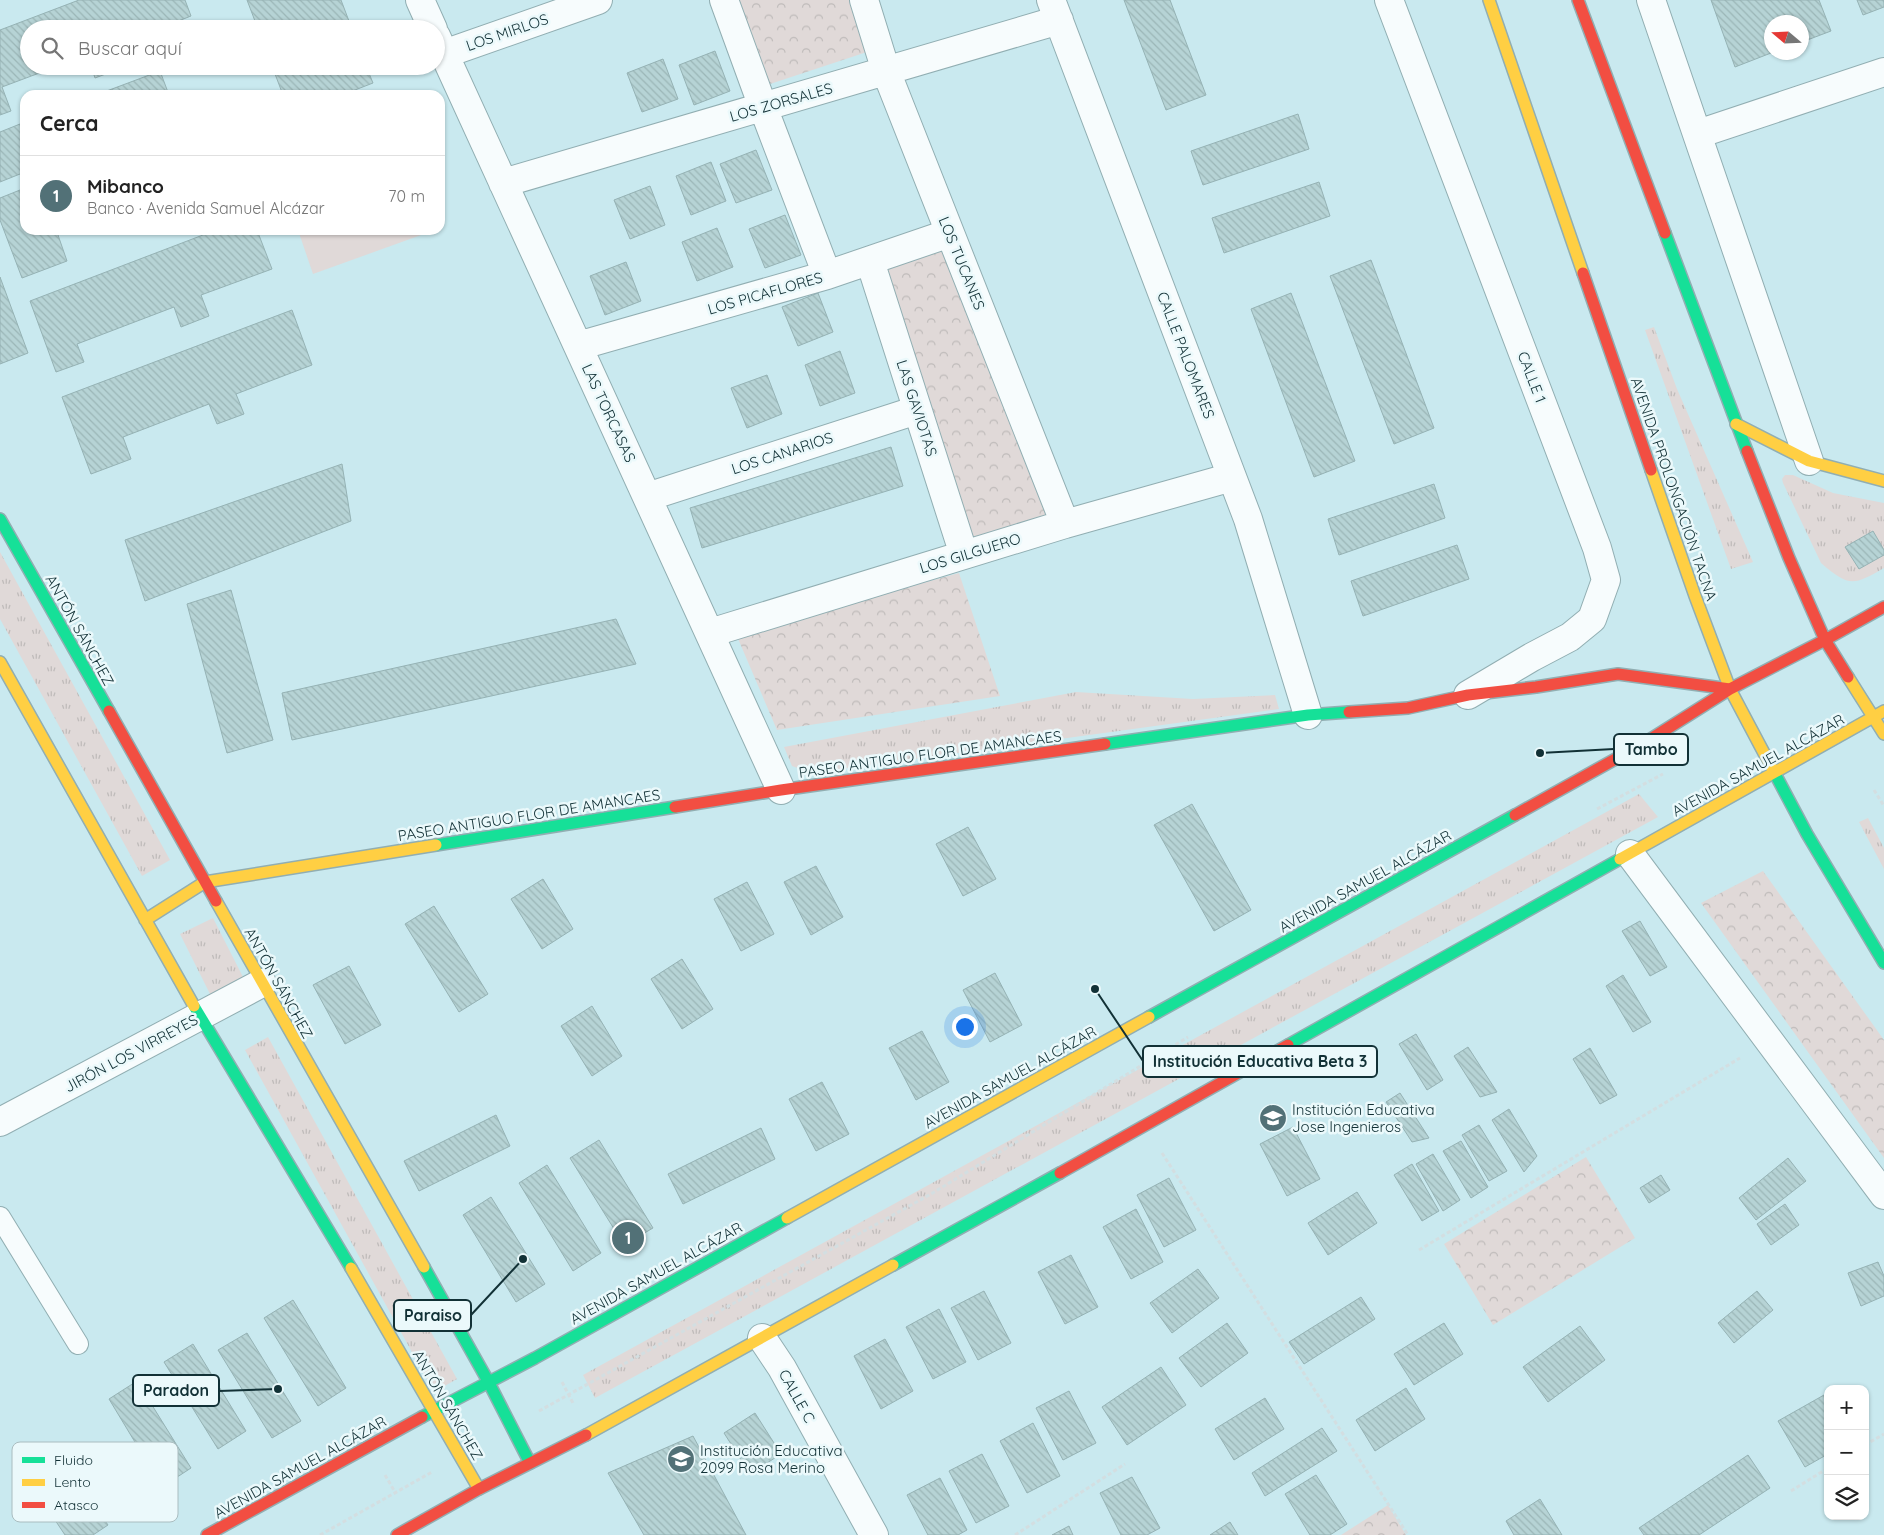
<!DOCTYPE html>
<html lang="es">
<meta charset="utf-8">
<style>
:root{--surface:#fff;--page:#f2f2f2;--text:#222;--muted:#767676;--line:#e0e0e0;--accent:#527177}
body{margin:0;font-family:Quicksand,sans-serif;background:var(--page);color:var(--text)}
.controls{position:absolute;right:15px;bottom:15px;display:grid;overflow:hidden;border-radius:10px;box-shadow:0 1px 4px #0004}
.controls button{width:45px;height:45px;display:grid;place-items:center;padding:0;border:0;border-bottom:1px solid var(--line);background:var(--surface);color:var(--text);font:25px sans-serif}
.compass{position:absolute;left:1764px;top:15px;width:45px;height:45px;border-radius:50%;background:var(--surface);box-shadow:0 1px 4px #0004;rotate:289deg}
.you{position:absolute;left:964px;top:1026px;width:18px;height:18px;margin:-12px;border:4px solid #fff;border-radius:50%;background:#1a73e8;box-shadow:0 0 0 8px #1a73e833}
.badge{display:grid;place-items:center;width:32px;height:32px;border-radius:50%;background:var(--accent);color:#fff;font-size:16px;font-weight:700}
.pin{position:absolute;translate:-50% -50%;border:2px solid #fff;box-shadow:0 1px 5px #0006}
.list{margin:0;padding:0;list-style:none}
h2{display:flex;justify-content:space-between;align-items:center;height:65px;margin:0;padding:0 20px;font-size:21px}
h2 small{font-size:16px;font-weight:400;color:var(--muted)}
.list li{display:grid;grid-template-columns:32px 1fr auto;gap:15px;align-items:center;box-sizing:border-box;height:80px;padding:0 20px;border-top:1px solid var(--line)}
.list b{display:block;font-size:19px;white-space:nowrap}
.list p{margin:0;font-size:16px;white-space:nowrap;color:var(--muted)}
.list em{font-size:16px;font-style:normal;color:var(--muted)}
.icon{flex:none;width:28px;height:28px;fill:none;stroke:currentColor;stroke-width:2;stroke-linecap:round;stroke-linejoin:round}
.map{position:relative;flex:none;width:1884px;height:1535px;overflow:hidden}
.search{position:absolute;background:var(--surface);box-shadow:0 1px 4px #0004;left:20px;top:20px;width:425px;height:55px;display:flex;align-items:center;gap:12px;box-sizing:border-box;padding:0 18px;border-radius:28px;color:var(--muted);font-size:19px}
.panel{position:absolute;background:var(--surface);box-shadow:0 1px 4px #0004;left:20px;top:90px;width:425px;height:145px;border-radius:15px}
.map>svg:first-child{display:block}
.grass{fill:url(#grass-tufts)}
.park{fill:url(#park-crowns)}
.pitch{fill:#e0d9d8}
.building{fill:url(#building-back-hatch);stroke:#95b2b4}
.lines{fill:none;stroke-linecap:round;stroke-linejoin:round}
.lane-casing{stroke:#91aeb2;stroke-width:22}
.street-casing{stroke:#91aeb2;stroke-width:30}
.fast-casing{stroke:#91aeb2;stroke-width:14}
.slow-casing{stroke:#91aeb2;stroke-width:14}
.jam-casing{stroke:#91aeb2;stroke-width:14}
.path{stroke:#d3dee1;stroke-width:3;stroke-dasharray:4 2.5;stroke-linecap:butt}
.lane{stroke:#f7fcfd;stroke-width:20}
.street{stroke:#f7fcfd;stroke-width:28}
.fast{stroke:#16e098;stroke-width:11}
.slow{stroke:#ffcf43;stroke-width:11}
.jam{stroke:#f24e42;stroke-width:11}
.labels{text-anchor:middle;dominant-baseline:central;stroke-width:5;stroke-linejoin:round;paint-order:stroke}
.street-label{font-size:15px;fill:#123136;stroke:#ebf9fb}
.poi-label{font-size:15px;fill:#123136;stroke:#ebf9fb;text-anchor:start}
.key{fill:#ebf9fb;stroke:#aabdc0;stroke-width:1}
.key-label{font-size:14px;fill:#123136}
.leader{fill:none;stroke:#123136;stroke-width:2}
.callout-dot{fill:#123136;stroke:#ebf9fb;stroke-width:2}
.callout{fill:#ebf9fb;stroke:#123136;stroke-width:2}
.callout-label{font-size:16px;text-anchor:middle;font-weight:bold;fill:#123136}
</style>
<div class="map">
<svg width="1884" height="1535" viewBox="0 0 1884 1535">
<defs>
<pattern id="grass-tufts" width="24" height="20" patternUnits="userSpaceOnUse" patternTransform="scale(1.25)"><rect width="24" height="20" fill="#e0d9d8"/><path d="M3 7l-1-3M5 7V3M7 7l1-3M15 17l-1-3M17 17v-4M19 17l1-3" fill="none" stroke="#bfbbba"/></pattern>
<pattern id="park-crowns" width="20" height="18" patternUnits="userSpaceOnUse" patternTransform="scale(1.25)"><rect width="20" height="18" fill="#e0d9d8"/><path d="M2 6a3 3 0 1 1 6 0M12 15a3 3 0 1 1 6 0" fill="none" stroke="#bfbbba"/></pattern>
<pattern id="building-back-hatch" width="6" height="6" patternUnits="userSpaceOnUse" patternTransform="scale(1.25)"><rect width="6" height="6" fill="#b6d3d5"/><path d="M-1 5l2 2M0 0l6 6M5-1l2 2" fill="none" stroke="#9bb6b7"/></pattern>
</defs>
<rect width="100%" height="100%" fill="#c9e9ef"/>
<!-- grass -->
<path class="grass" d="M1654,327l23,62 76,173 -22,7 -86,-239z
M1785,475h8l40,18 51,10v65c-31,18 -35,19 -63,-5l-38,-80 -1,-4z
M0,552l170,308 -28,16 -142,-257z
M1076,692l117,7 82,-4 4,14 -467,64 -20,-7 -8,-19z
M1639,794l19,23 -1063,581 -12,-23z
M1868,818l16,30v21l-25,-47z
M213,918l31,61 -33,17 -31,-62z
M268,1037l189,342 -23,13 -189,-342z"/>
<!-- park -->
<path class="park" d="M737,0h117l16,51 -103,34z
M944,246l108,272 -83,25 -85,-276z
M959,573l41,123 -223,34 -41,-96z
M1763,871l121,169v118l-183,-255z
M1586,1157l49,81 -142,87 -49,-81z
M1388,1505l18,30h-65z"/>
<!-- pitch -->
<path class="pitch" d="M298,230h137l-122,44z"/>
<!-- building -->
<path class="building" d="M79,0h106l6,16 -33,13h-129v37h29l-56,21 9,24 -11,4v-85z
M247,0h94l11,29h-94z
M1124,0h46l36,95 -40,15z
M1711,0h108l12,31 -29,11v-20h-30v10l-7,3 6,18 -36,14z
M1857,0h27v7l-21,8z
M715,51l15,40 -36,14 -15,-40z
M663,59l15,40 -36,13 -15,-39z
M91,66h28v3l-24,9z
M272,66h94l7,17 -31,12h-59z
M160,71l9,24h-73z
M1298,114l11,35 -106,36 -12,-34z
M25,122v50l-25,10v-50z
M756,150l16,40 -36,13 -16,-39z
M711,162l15,39 -35,14 -15,-39z
M1319,182l11,34 -106,37 -12,-35z
M650,186l15,39 -35,14 -16,-39z
M25,188v42h46l-13,5 9,26 -45,17 -22,-58v-22z
M785,215l16,40 -36,13 -16,-39z
M717,228l16,39 -36,14 -15,-39z
M216,230h41l15,39 -71,26 8,21 -28,11 -7,-20 -97,37 7,18 -28,10 -26,-71z
M1371,260l63,168 -40,16 -64,-168z
M626,262l15,39 -36,14 -15,-39z
M0,277l28,76 -28,11z
M818,293l15,39 -35,14 -16,-39z
M1291,293l64,168 -41,16 -63,-168z
M292,310l20,55 -76,29 8,20 -27,10 -8,-20 -86,33 8,22 -40,15 -29,-77z
M840,351l15,42 -35,13 -15,-41z
M767,375l15,39 -35,14 -16,-40z
M891,447l12,39 -201,62 -12,-40z
M342,464l9,57 -206,80 -20,-61z
M1434,484l11,34 -106,37 -11,-36z
M1873,531l11,19v5l-25,14 -14,-22z
M1457,545l12,34 -106,37 -12,-35z
M231,590l42,150 -46,13 -40,-149z
M616,619l20,45 -344,76 -10,-47z
M1192,804l59,106 -37,21 -60,-106z
M968,827l28,52 -33,17 -27,-52z
M816,866l27,51 -32,18 -27,-53z
M543,879l30,50 -31,20 -31,-50z
M747,882l27,52 -33,17 -27,-52z
M434,906l54,88 -29,18 -54,-88z
M1640,921l27,46 -17,9 -28,-45z
M682,959l31,50 -31,20 -31,-50z
M349,966l32,59 -36,19 -32,-59z
M995,973l27,52 -32,17 -27,-52z
M1623,975l28,47 -18,10 -27,-46z
M592,1006l30,50 -30,20 -31,-50z
M922,1031l27,51 -33,18 -27,-52z
M1416,1034l27,46 -16,10 -28,-46z
M1468,1047l29,45 -17,5 -26,-41z
M1590,1048l27,47 -17,9 -27,-45z
M822,1082l27,52 -33,17 -27,-52z
M1400,1093l29,45 -17,4 -26,-40z
M1509,1109l28,47 -13,16 -32,-52z
M496,1115l14,31 -91,45 -15,-30z
M1479,1125l28,46 -18,10 -27,-46z
M1293,1127l27,52 -33,17 -27,-52z
M761,1128l14,31 -92,45 -15,-30z
M599,1140l54,88 -29,17 -54,-87z
M1461,1141l27,46 -17,11 -28,-47z
M1433,1154l27,46 -17,11 -27,-47z
M1788,1158l18,23 -50,39 -17,-22z
M1412,1164l27,47 -17,10 -28,-46z
M547,1165l54,88 -28,18 -54,-88z
M1661,1175l9,15 -21,13 -9,-15z
M1169,1178l27,52 -32,17 -27,-52z
M1357,1192l20,31 -49,32 -20,-32z
M491,1197l54,87 -29,18 -53,-87z
M1785,1204l14,21 -28,20 -14,-21z
M1136,1209l27,53 -32,17 -28,-52z
M1071,1255l27,52 -33,17 -27,-52z
M1878,1262l6,14v20l-23,10 -13,-33z
M1198,1269l21,29 -47,35 -22,-30z
M984,1291l27,52 -33,17 -27,-52z
M1757,1291l16,19 -39,33 -16,-20z
M1361,1297l14,22 -71,45 -15,-22z
M293,1300l53,88 -28,18 -54,-88z
M939,1309l27,53 -33,17 -27,-52z
M1227,1323l21,30 -47,34 -22,-29z
M1444,1323l19,31 -49,31 -20,-31z
M1580,1326l25,34 -57,42 -25,-35z
M247,1333l54,88 -29,17 -54,-88z
M885,1339l28,52 -32,18 -27,-53z
M193,1344l53,87 -28,18 -54,-87z
M1161,1367l25,38 -59,40 -25,-38z
M137,1381l54,87 -29,19 -53,-88z
M1406,1388l19,31 -50,32 -19,-31z
M1069,1391l27,52 -33,17 -27,-52z
M1824,1395l4,7v52l-23,13 -27,-46z
M1265,1398l19,31 -50,31 -19,-31z
M755,1413l26,41 -31,20 -26,-41z
M1033,1423l27,53 -33,17 -27,-52z
M1322,1428l15,23 -72,45 -13,-23z
M693,1436l53,99h-102l-36,-62z
M982,1454l27,52 -33,17 -27,-52z
M1748,1455l22,33 -71,47h-55l-5,-7z
M71,1470l37,55 -15,10h-28l-28,-42z
M1316,1475l31,49 -17,11h-20l-25,-41z
M1132,1477l28,51 -13,7h-26l-21,-42z
M940,1478l27,52 -9,5h-30l-21,-40z
M1540,1499l22,36h-48l-8,-14z
M1230,1522l8,13h-28z
M1069,1526l4,9h-21z"/>
<g class="lines">
<!-- lane casing -->
<g class="lane-casing">
<path id="lane" d="M0,1217l78,127"/>
</g>
<!-- street casing -->
<g class="street-casing">
<path id="street" d="M420,0l13,29
M724,0l39,107 64,168
M864,0l22,71 179,453
M1051,0l197,519 60,196
M1389,0l208,548 9,32 -14,39 -22,18 -38,20 -64,38
M1651,0l158,461
M436,36l345,754
M444,54l154,-54
M1698,134l186,-62
M503,183l556,-163
M870,261l94,294
M578,346l249,-71 123,-42
M647,497l270,-87
M710,633l355,-109 167,-47
M1630,854l254,341
M0,1122l262,-139
M762,1338l20,30 92,167"/>
</g>
<!-- fast casing -->
<g class="fast-casing">
<path id="fast" d="M1665,233l82,218
M0,519l109,192
M1105,744l203,-29 41,-3
M1773,770l34,64 77,129
M436,845l239,-38
M194,1006l157,262
M1149,1017l366,-202
M1288,1045l332,-186
M893,1265l167,-92
M424,1267l64,114 42,82
M422,1417l113,-59 252,-140"/>
</g>
<!-- slow casing -->
<g class="slow-casing">
<path id="slow" d="M1489,0l94,273
M1736,424l73,37 75,20
M1651,470l44,126 35,93 43,81
M0,662l194,344
M1848,677l36,57
M1620,859l264,-148
M216,901l208,366
M145,920l60,-38 231,-37
M787,1218l362,-201
M351,1268l128,221
M586,1435l307,-170"/>
</g>
<!-- jam casing -->
<g class="jam-casing">
<path id="jam" d="M1578,0l87,233
M1583,273l68,197
M1747,451l42,107 36,82 23,37
M109,711l107,190
M1349,712l59,-4 60,-13 68,-8 82,-13 112,15
M675,807l106,-17 324,-46
M1515,815l131,-73 84,-53 95,-49 59,-33
M1060,1173l228,-128
M207,1535l215,-118
M397,1535l82,-46 107,-54"/>
</g>
<!-- path -->
<path class="path" d="M1874,790l10,16
M1597,809l66,-35
M1162,1153l246,382
M1419,1250l321,-192
M562,1382l12,23
M539,1411l392,-217 257,-157
M1865,1445l19,-11
M385,1475l10,17
M1791,1491l37,-23
M320,1535l112,-63
M1015,1535l110,-71"/>
<!-- lane -->
<use href="#lane" class="lane"/>
<!-- street -->
<use href="#street" class="street"/>
<!-- fast -->
<use href="#fast" class="fast"/>
<!-- slow -->
<use href="#slow" class="slow"/>
<!-- jam -->
<use href="#jam" class="jam"/>
</g>
<!-- icons -->
<defs>
<g id="school-disc" transform="scale(1.4375)"><circle r="9.5" fill="#527177" stroke="#ebf9fb"/><path d="M0-5L7-2L0 1L-7-2ZM-4 1L0 2.5L4 1V4Q0 6-4 4Z" fill="#fff"/></g>
</defs>
<g fill-rule="evenodd">
<use href="#school-disc" x="1273" y="1118"/>
<use href="#school-disc" x="681" y="1459"/>
</g>
<g class="labels">
<!-- street labels -->
<g class="street-label">
<text transform="translate(507 32) rotate(-19)">LOS MIRLOS</text>
<text transform="translate(781 102) rotate(-16)">LOS ZORSALES</text>
<text transform="translate(962 263) rotate(68)">LOS TUCANES</text>
<text transform="translate(765 293) rotate(-16)">LOS PICAFLORES</text>
<text transform="translate(1186 355) rotate(69)">CALLE PALOMARES</text>
<text transform="translate(1532 377) rotate(69)">CALLE 1</text>
<text transform="translate(917 408) rotate(72)">LAS GAVIOTAS</text>
<text transform="translate(609 413) rotate(65)">LAS TORCASAS</text>
<text transform="translate(782 453) rotate(-18)">LOS CANARIOS</text>
<text transform="translate(1674 489) rotate(71)">AVENIDA PROLONGACIÓN TACNA</text>
<text transform="translate(970 553) rotate(-17)">LOS GILGUERO</text>
<text transform="translate(80 630) rotate(61)">ANTÓN SÁNCHEZ</text>
<text transform="translate(930 754) rotate(-8)">PASEO ANTIGUO FLOR DE AMANCAES</text>
<text transform="translate(1758 765) rotate(-29)">AVENIDA SAMUEL ALCÁZAR</text>
<text transform="translate(529 815) rotate(-9)">PASEO ANTIGUO FLOR DE AMANCAES</text>
<text transform="translate(1365 881) rotate(-29)">AVENIDA SAMUEL ALCÁZAR</text>
<text transform="translate(279 983) rotate(61)">ANTÓN SÁNCHEZ</text>
<text transform="translate(131 1053) rotate(-28)">JIRÓN LOS VIRREYES</text>
<text transform="translate(1010 1077) rotate(-29)">AVENIDA SAMUEL ALCÁZAR</text>
<text transform="translate(656 1273) rotate(-29)">AVENIDA SAMUEL ALCÁZAR</text>
<text transform="translate(797 1396) rotate(61)">CALLE C</text>
<text transform="translate(448 1405) rotate(60)">ANTÓN SÁNCHEZ</text>
<text transform="translate(300 1467) rotate(-29)">AVENIDA SAMUEL ALCÁZAR</text>
</g>
<!-- poi labels -->
<g class="poi-label">
<text x="1292" y="1109">Institución Educativa<tspan x="1292" dy="17">Jose Ingenieros</tspan></text>
<text x="700" y="1450">Institución Educativa<tspan x="700" dy="17">2099 Rosa Merino</tspan></text>
</g>
</g>
<!-- legend -->
<rect x="12" y="1442" width="166" height="80" rx="8" class="key"/>
<rect x="22" y="1457" width="23" height="6" fill="#16e098"/>
<rect x="22" y="1479" width="23" height="7" fill="#ffcf43"/>
<rect x="22" y="1502" width="23" height="6" fill="#f24e42"/>
<g class="key-label">
<text x="54" y="1465">Fluido</text>
<text x="54" y="1487">Lento</text>
<text x="54" y="1510">Atasco</text>
</g>
<!-- callouts -->
<path class="leader" d="M1540 753L1614 749M1095 989L1143 1061M523 1259L471 1315M278 1389L219 1391"/>
<g class="callout-dot">
<circle cx="1540" cy="753" r="5"/>
<circle cx="1095" cy="989" r="5"/>
<circle cx="523" cy="1259" r="5"/>
<circle cx="278" cy="1389" r="5"/>
</g>
<g class="callout">
<rect x="1614" y="734" width="74" height="31" rx="5"/>
<rect x="1143" y="1046" width="234" height="31" rx="5"/>
<rect x="394" y="1300" width="77" height="31" rx="5"/>
<rect x="133" y="1375" width="86" height="31" rx="5"/>
</g>
<g class="callout-label">
<text x="1651" y="755">Tambo</text>
<text x="1260" y="1067">Institución Educativa Beta 3</text>
<text x="433" y="1321">Paraiso</text>
<text x="176" y="1396">Paradon</text>
</g>
</svg>
<div class="controls">
<button>+</button>
<button>−</button>
<button><svg class="icon" aria-label="layers" viewBox="0 0 24 24"><path d="M12 4l9 5-9 5-9-5zM3 14l9 5 9-5"/></svg></button>
</div>
<svg class="compass" viewBox="-18 -18 36 36"><path d="M0-13l5 13h-10z" fill="#e53935"/><path d="M0 13l5-13h-10z" fill="#767676"/></svg>
<div class="you"></div>
<div class="pin badge" style="left:628px;top:1238px">1</div>
<div class="search"><svg class="icon" aria-label="search" viewBox="0 0 24 24"><circle cx="10" cy="10" r="6"/><path d="M15 15l6 6"/></svg>Buscar aquí</div>
<section class="panel">
<h2>Cerca<small></small></h2>
<ul class="list">
<li><span class="badge">1</span><div><b>Mibanco</b><p>Banco · Avenida Samuel Alcázar</p></div><em>70 m</em></li>
</ul>
</section>
</div>
